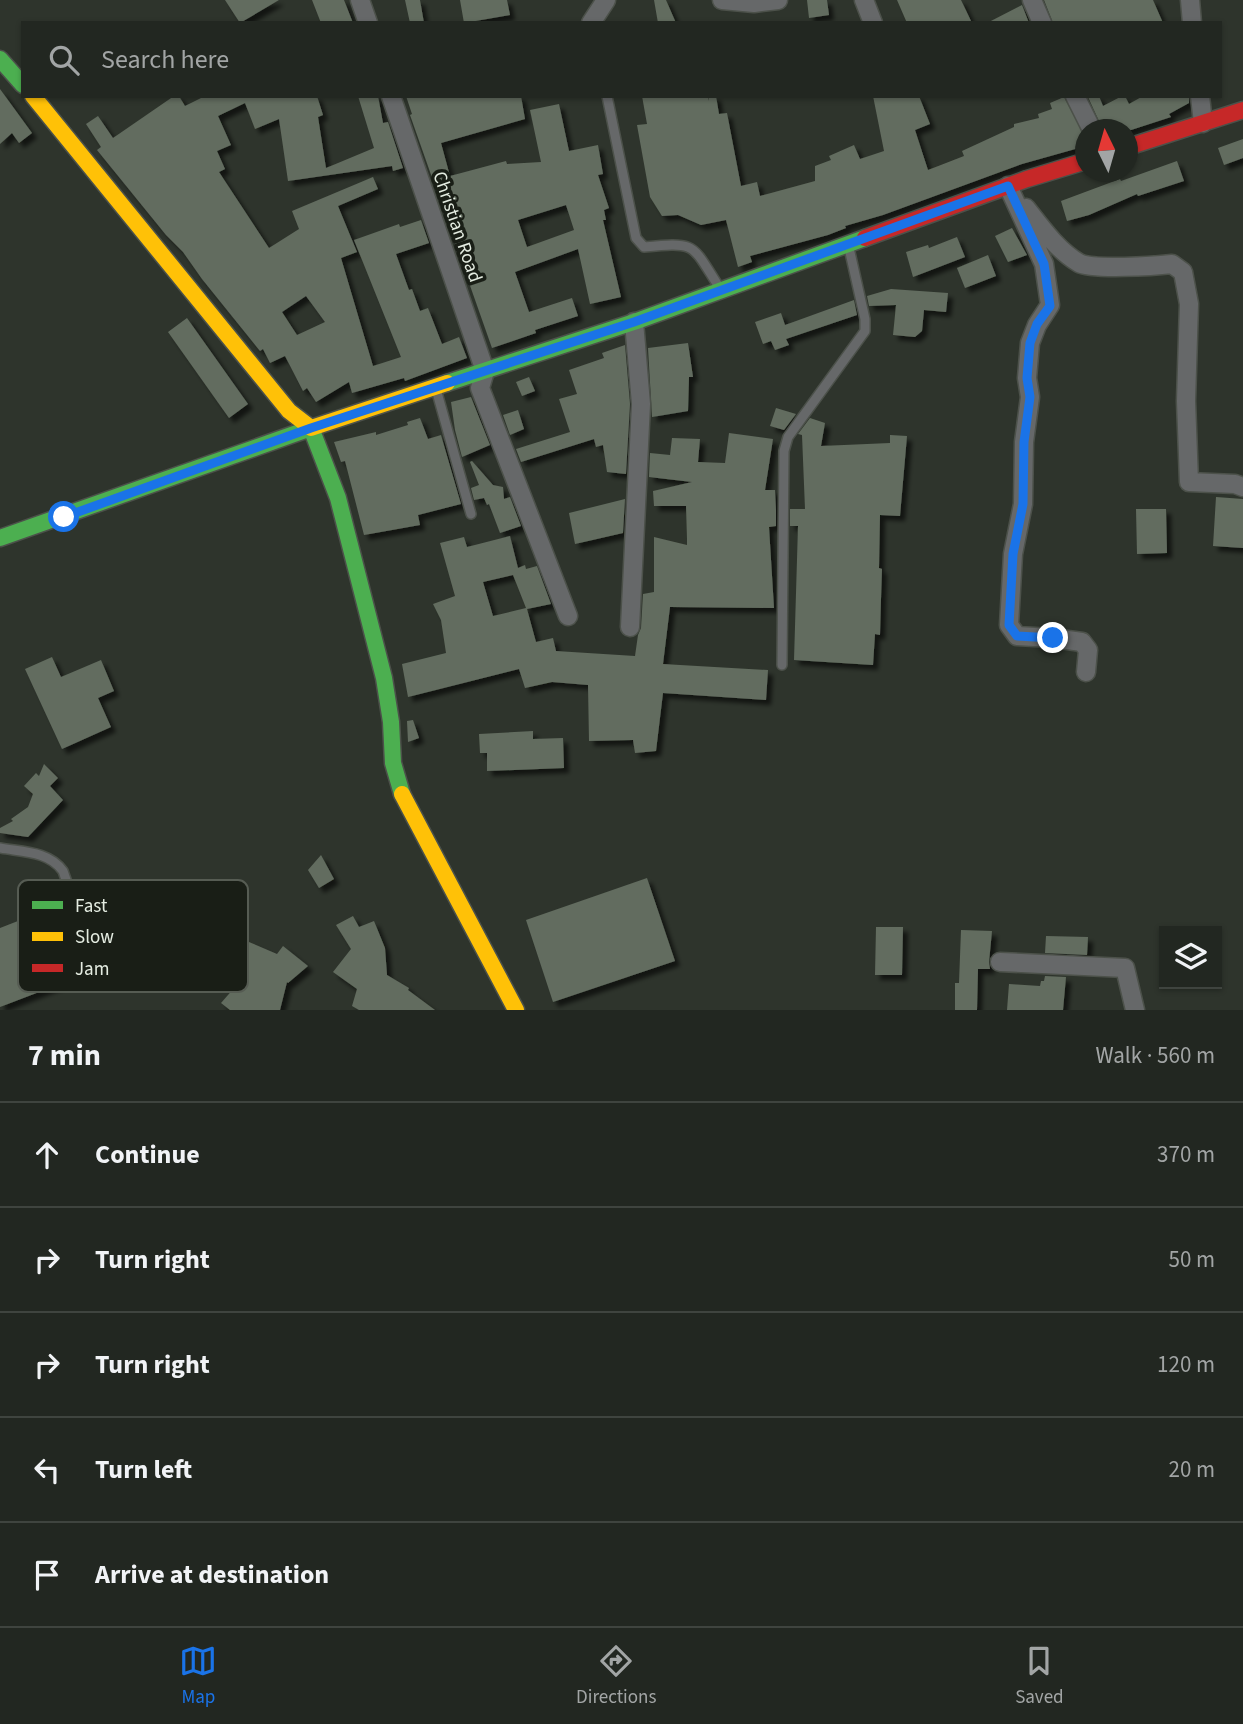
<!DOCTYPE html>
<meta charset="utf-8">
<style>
:root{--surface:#222721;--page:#2a2f2a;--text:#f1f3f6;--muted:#a2a5a5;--line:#3f443f;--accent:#1a73e8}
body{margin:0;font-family:"Source Sans 3",sans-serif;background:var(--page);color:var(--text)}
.controls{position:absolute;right:21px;bottom:21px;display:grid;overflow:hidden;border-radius:0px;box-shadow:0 2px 5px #0004}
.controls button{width:63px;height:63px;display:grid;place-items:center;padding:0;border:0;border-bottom:2px solid var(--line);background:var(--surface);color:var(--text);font:35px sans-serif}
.compass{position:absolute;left:1075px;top:119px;width:63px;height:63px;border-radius:50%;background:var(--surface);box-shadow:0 2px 5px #0004;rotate:355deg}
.stop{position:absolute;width:21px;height:21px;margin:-16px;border:5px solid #1a73e8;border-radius:50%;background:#fff}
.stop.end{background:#1a73e8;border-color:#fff;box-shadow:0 2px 7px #0008}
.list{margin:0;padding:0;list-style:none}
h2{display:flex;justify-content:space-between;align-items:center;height:91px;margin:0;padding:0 28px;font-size:30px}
h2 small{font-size:23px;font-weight:400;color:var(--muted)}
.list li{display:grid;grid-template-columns:46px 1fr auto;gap:21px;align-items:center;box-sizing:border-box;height:105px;padding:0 28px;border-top:2px solid var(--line)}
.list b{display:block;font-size:26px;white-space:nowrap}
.list em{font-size:23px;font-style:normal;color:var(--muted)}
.icon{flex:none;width:38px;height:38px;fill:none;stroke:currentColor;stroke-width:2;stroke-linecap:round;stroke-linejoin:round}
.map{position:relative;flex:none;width:1243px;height:1010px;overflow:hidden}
.search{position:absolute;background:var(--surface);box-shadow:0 2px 5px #0004;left:21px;right:21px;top:21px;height:77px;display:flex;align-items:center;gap:18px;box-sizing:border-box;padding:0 24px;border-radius:0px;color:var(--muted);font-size:26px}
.sheet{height:616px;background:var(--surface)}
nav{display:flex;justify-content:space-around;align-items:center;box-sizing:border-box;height:98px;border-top:2px solid var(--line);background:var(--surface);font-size:19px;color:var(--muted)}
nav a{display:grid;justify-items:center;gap:4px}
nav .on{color:var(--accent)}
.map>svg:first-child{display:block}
.building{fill:#626c5f;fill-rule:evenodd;filter:url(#shadow)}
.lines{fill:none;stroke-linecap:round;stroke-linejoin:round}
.lane-casing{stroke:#4c514a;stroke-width:12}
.street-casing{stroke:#4c514a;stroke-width:21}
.fast-casing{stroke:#4c514a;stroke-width:19}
.slow-casing{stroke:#4c514a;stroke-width:19}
.jam-casing{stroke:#4c514a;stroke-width:19}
.lane{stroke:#666869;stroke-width:9}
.street{stroke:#666869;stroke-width:18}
.fast{stroke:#4caf50;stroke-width:16}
.slow{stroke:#ffc107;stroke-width:16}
.jam{stroke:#c62828;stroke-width:16}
.route{stroke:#1a73e8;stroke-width:9}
.labels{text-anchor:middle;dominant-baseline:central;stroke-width:7;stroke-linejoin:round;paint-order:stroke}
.street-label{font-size:19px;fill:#e4ece1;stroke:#191e16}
.key{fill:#191e16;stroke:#565c53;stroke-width:2}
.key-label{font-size:19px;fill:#e4ece1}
</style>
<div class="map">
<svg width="1243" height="1010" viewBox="0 0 1243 1010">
<defs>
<filter id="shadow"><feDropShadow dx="5" dy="5" stdDeviation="2" flood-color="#0009"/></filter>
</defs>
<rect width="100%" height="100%" fill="#2e342c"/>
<!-- building -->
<path class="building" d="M225,0h54l-39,23z
M312,0h32l9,23h-32z
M405,0h15l4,23h-14z
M460,0h47l3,15 -46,8z
M654,0h12l10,23h-18z
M807,0h20l2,15 -20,3z
M897,0h64l11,23h-65z
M1044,0h109l10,23h-110z
M1022,5l7,18h-42z
M0,89l32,44 -13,10 -7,-10 -12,11z
M174,96h5l6,10 20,-10h112l6,19 -5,2 8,51 48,-20 -16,-52h20l5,27 5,-1 15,46 -10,3 -1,-5 -104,15 -9,-62 -24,10 -10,-26 -27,13 13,29 -14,6 8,18 -6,3 50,76 30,-19 -7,-18 81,-34 5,12 -40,17 19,46 -16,6 32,108 28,-9 -47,-117 45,-16 1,3 21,-7 8,23 -33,11 13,36 3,-1 8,22 8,-3 14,36 17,-7 8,21 -62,23 -1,-3 -52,15 -3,-11 -33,20 -9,-14 -4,3 -18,-35 -15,7 -7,-14 -3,2 -58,-72 -19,-27 -17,-17 -69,-85 4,-3 -15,-23 12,-8 15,22zM306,296l19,26 -28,13 -15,-23z
M406,96h115l4,23 -84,24 9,33 56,-15 1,3 34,-2 -11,-52 29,-6 10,47 29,-6 5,29 -5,1 11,33 -5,2 2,10h-3l18,77 -31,7 -12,-55 -63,23 14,40 43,-14 6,18 -43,14 1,3 -44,15 -82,-233 2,-1zM566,205l8,25 -47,17 -9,-27z
M642,96h66v5l1,-5h7l3,18 8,-1 14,73 16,-4 3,14 55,-15v-15l16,-6 -2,-4 25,-11 6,14 24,-8 -11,-55h46l11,28 -15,6 13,40 36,-14 -2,-5 52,-24v-3l25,-6 -1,-4 14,-5 -2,-6 14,-6 22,42v7l-64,18 -139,51 -38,11 1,2 -18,7 -78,21 2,6 -14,5 -12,-47 -25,5 -23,-10 -16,1 -12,-19 -13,-72 10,-1z
M1099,96l4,10 19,-10h3l4,8 14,-8h46v7l-20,11 2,3 -43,14 -25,-1 -15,-33z
M1243,139v19l-19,7 -6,-17z
M1177,161l7,20 -46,15 -1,-2 -48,21 -22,6 -6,-20 59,-22 1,2z
M1012,228l15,27 -19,7 -13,-26z
M957,237l8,20 -52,20 -7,-25 22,-7 1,3z
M988,255l8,21 -31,12 -8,-20z
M891,289l57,4 -2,19 -22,-2 -2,21 -7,6 -22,-2 3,-30 -27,1 -2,-10z
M854,300l3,15 -71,24 3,6 -14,5 -4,-9 -8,3 -8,-22 26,-9 4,12z
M187,318l61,86 -19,14 -61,-86z
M688,343l5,34h-4l-1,34 -36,6 -4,-69z
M625,345l5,59 -4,70 -19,-2 -4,-27 -7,2 -2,-8 -73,23 -5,-13 54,-17 -11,-33 18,-5 -8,-24 35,-12 -2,-5z
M529,377l6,14 -13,5 -6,-14z
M471,397l19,48 -28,12 -7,-27 -4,-28z
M776,408l20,6 -12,16 -14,-4z
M518,410l6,19 -14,6 -7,-20z
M420,418l8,21 13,-4 20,69 -43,11 2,10 -56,10 -19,-74 -4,1 -7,-20 42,-10v3l32,-10 -1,-3z
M810,418l15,5 -4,23 69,-3v-8l17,1 -7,80 -20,-1 -1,53 3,1 -1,30 -1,36 -5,-1 -2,31 -79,-5 4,-134h-8v-17h15l-3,-74 -4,-1z
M729,433l44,6 -8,51h10l1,20v16l-7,1 5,81 -104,-1 -7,57 105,6 -2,30 -103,-7 -7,58 -21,2 -2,-13 -44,1 -1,-56 -36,-3 -27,6 -6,-19 -111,28 -6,-33 44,-11 -5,-33 -8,-16 22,-8 -15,-53 24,-6 3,10 43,-11 8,32 7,-3 1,4 11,-3 14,38 -24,5 9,33 17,-4 3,13 79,5 3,-21 3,-7 2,-34 11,-2v-55l33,8v-6l-1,-33h-32l-1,-15 39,-9 -43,-5 1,-24 20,2 2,-17 28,1 -2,23 27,1zM513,575l13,33 -33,8 -10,-34z
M472,461l21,24 10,2 1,12 6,-2 11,29 -21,7 -11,-29 -2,1 -3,-7 -10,2 -3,-12 8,-3 -9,-23z
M1216,497l27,2v49l-30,-2z
M625,499l-2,34 -48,11 -6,-31z
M1136,509h30l1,44 -30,1z
M52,657l9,20 40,-17 13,31 -16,7 13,29 -49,22 -37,-80z
M413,720l6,18 -11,4 -1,-21z
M533,731v8l30,-1 1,30 -77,3v-18h-7l-1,-19z
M44,764l14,14 -8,8 13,14 -35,37 -28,-4v-5l13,-7 -2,-2 17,-12 5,-13 -9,-8 12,-13 3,3z
M321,855l13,24 -15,9 -11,-18z
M647,878l28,83 -122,41 -27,-82z
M59,905l27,69 -86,33v-79z
M353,916l6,11 15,-6 11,27 2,27 22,13 -1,2 27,20h-76l-7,-4 5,-17 -24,-17 18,-23 -15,-24z
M876,927h27l-1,48h-27z
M961,930l31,1 -3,31 1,7h-12l-1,41h-22v-27h4z
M1046,936l42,1 -1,18 -42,-2z
M249,942l28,12 6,-8 25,20 -20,17 -1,-1 -7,28h-50l-9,-7 28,-32 -15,-3 7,-17 4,2z
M1045,976l21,1 -3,33h-56l2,-26 31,2 1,-5h3z"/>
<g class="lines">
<!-- lane casing -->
<g class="lane-casing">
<path id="lane" d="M607,96l29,142 8,9c53,-5 47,-4 75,40
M436,389l35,125
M782,665l2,-214 4,-14 77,-106v-12l-16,-71
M0,848c22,4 49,3 63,23l27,77"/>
</g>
<!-- street casing -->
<g class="street-casing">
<path id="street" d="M360,0l8,23
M722,0l32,3 24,-3
M864,0l9,23
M1032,0l10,23
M1190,0l2,23
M591,23l15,-23
M391,96l94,275 -5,17 88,228
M1075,96l17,34
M1200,96l3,27
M1008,186l36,78 6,41 -13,20 -7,18 -3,35 3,19 -6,45 -1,62 -10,50 -4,71 8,11 36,2 29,4 6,8 -2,22
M1026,208c15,19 31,42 53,55 13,7 76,3 93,1l11,8 6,32 -3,97 3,81 46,2 8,3
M630,627l11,-223 -7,-82
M1000,962l125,6 10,42"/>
</g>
<!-- fast casing -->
<g class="fast-casing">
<path id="fast" d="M0,59l23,26
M447,383l187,-61 231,-84
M0,538l311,-110 27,70 46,180 7,44 2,41 9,31"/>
</g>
<!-- slow casing -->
<g class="slow-casing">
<path id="slow" d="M33,96l256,315 22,17 136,-45
M402,794l114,216"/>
</g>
<!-- jam casing -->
<g class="jam-casing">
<path id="jam" d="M1128,147l115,-37
M865,238l162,-59 59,-18"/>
</g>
<!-- lane -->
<use href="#lane" class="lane"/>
<!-- street -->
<use href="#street" class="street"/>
<!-- fast -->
<use href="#fast" class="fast"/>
<!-- slow -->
<use href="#slow" class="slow"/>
<!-- jam -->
<use href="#jam" class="jam"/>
</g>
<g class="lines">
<!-- route -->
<path class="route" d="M64,517l247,-89 323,-106 374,-136 36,78 6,42 -13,18 -7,19 -3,35 3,19 -6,45 -1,62 -10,50 -4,71 8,11 36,2"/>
</g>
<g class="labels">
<!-- street labels -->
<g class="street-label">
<text transform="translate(457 227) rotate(71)">Christian Road</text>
</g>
</g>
<!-- legend -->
<rect x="18" y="880" width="230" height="112" rx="10" class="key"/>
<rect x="32" y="901" width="31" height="8" fill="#4caf50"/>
<rect x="32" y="932" width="31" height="9" fill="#ffc107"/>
<rect x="32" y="964" width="31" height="8" fill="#c62828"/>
<g class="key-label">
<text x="75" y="912">Fast</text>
<text x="75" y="943">Slow</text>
<text x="75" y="975">Jam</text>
</g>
</svg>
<div class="controls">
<button><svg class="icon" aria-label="layers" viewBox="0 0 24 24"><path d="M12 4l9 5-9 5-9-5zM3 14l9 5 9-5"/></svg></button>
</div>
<svg class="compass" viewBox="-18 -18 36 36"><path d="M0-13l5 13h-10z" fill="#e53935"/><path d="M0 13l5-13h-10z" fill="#a2a5a5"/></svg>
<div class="stop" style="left:64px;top:517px"></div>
<div class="stop end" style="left:1053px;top:638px"></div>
<div class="search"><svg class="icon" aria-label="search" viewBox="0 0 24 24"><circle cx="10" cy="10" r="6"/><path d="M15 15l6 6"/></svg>Search here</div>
</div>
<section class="sheet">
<h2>7 min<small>Walk · 560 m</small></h2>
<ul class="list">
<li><svg class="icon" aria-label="ahead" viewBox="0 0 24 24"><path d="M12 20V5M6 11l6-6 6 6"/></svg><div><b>Continue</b></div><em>370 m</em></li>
<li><svg class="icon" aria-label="right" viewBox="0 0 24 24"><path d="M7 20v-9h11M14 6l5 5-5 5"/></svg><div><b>Turn right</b></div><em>50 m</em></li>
<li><svg class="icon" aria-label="right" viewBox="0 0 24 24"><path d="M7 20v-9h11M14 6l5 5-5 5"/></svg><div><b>Turn right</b></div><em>120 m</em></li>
<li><svg class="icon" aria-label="left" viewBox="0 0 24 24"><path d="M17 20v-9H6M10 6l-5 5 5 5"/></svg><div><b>Turn left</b></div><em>20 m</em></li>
<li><svg class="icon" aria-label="arrive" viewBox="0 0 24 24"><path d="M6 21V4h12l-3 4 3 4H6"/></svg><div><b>Arrive at destination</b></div></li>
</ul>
</section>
<nav>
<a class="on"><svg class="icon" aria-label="map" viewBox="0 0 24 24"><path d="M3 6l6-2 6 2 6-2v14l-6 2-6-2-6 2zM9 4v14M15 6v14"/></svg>Map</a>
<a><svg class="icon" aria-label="directions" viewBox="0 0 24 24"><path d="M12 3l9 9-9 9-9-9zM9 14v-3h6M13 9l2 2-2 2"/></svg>Directions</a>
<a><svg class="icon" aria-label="saved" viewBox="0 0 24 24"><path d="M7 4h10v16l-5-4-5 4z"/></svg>Saved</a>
</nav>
